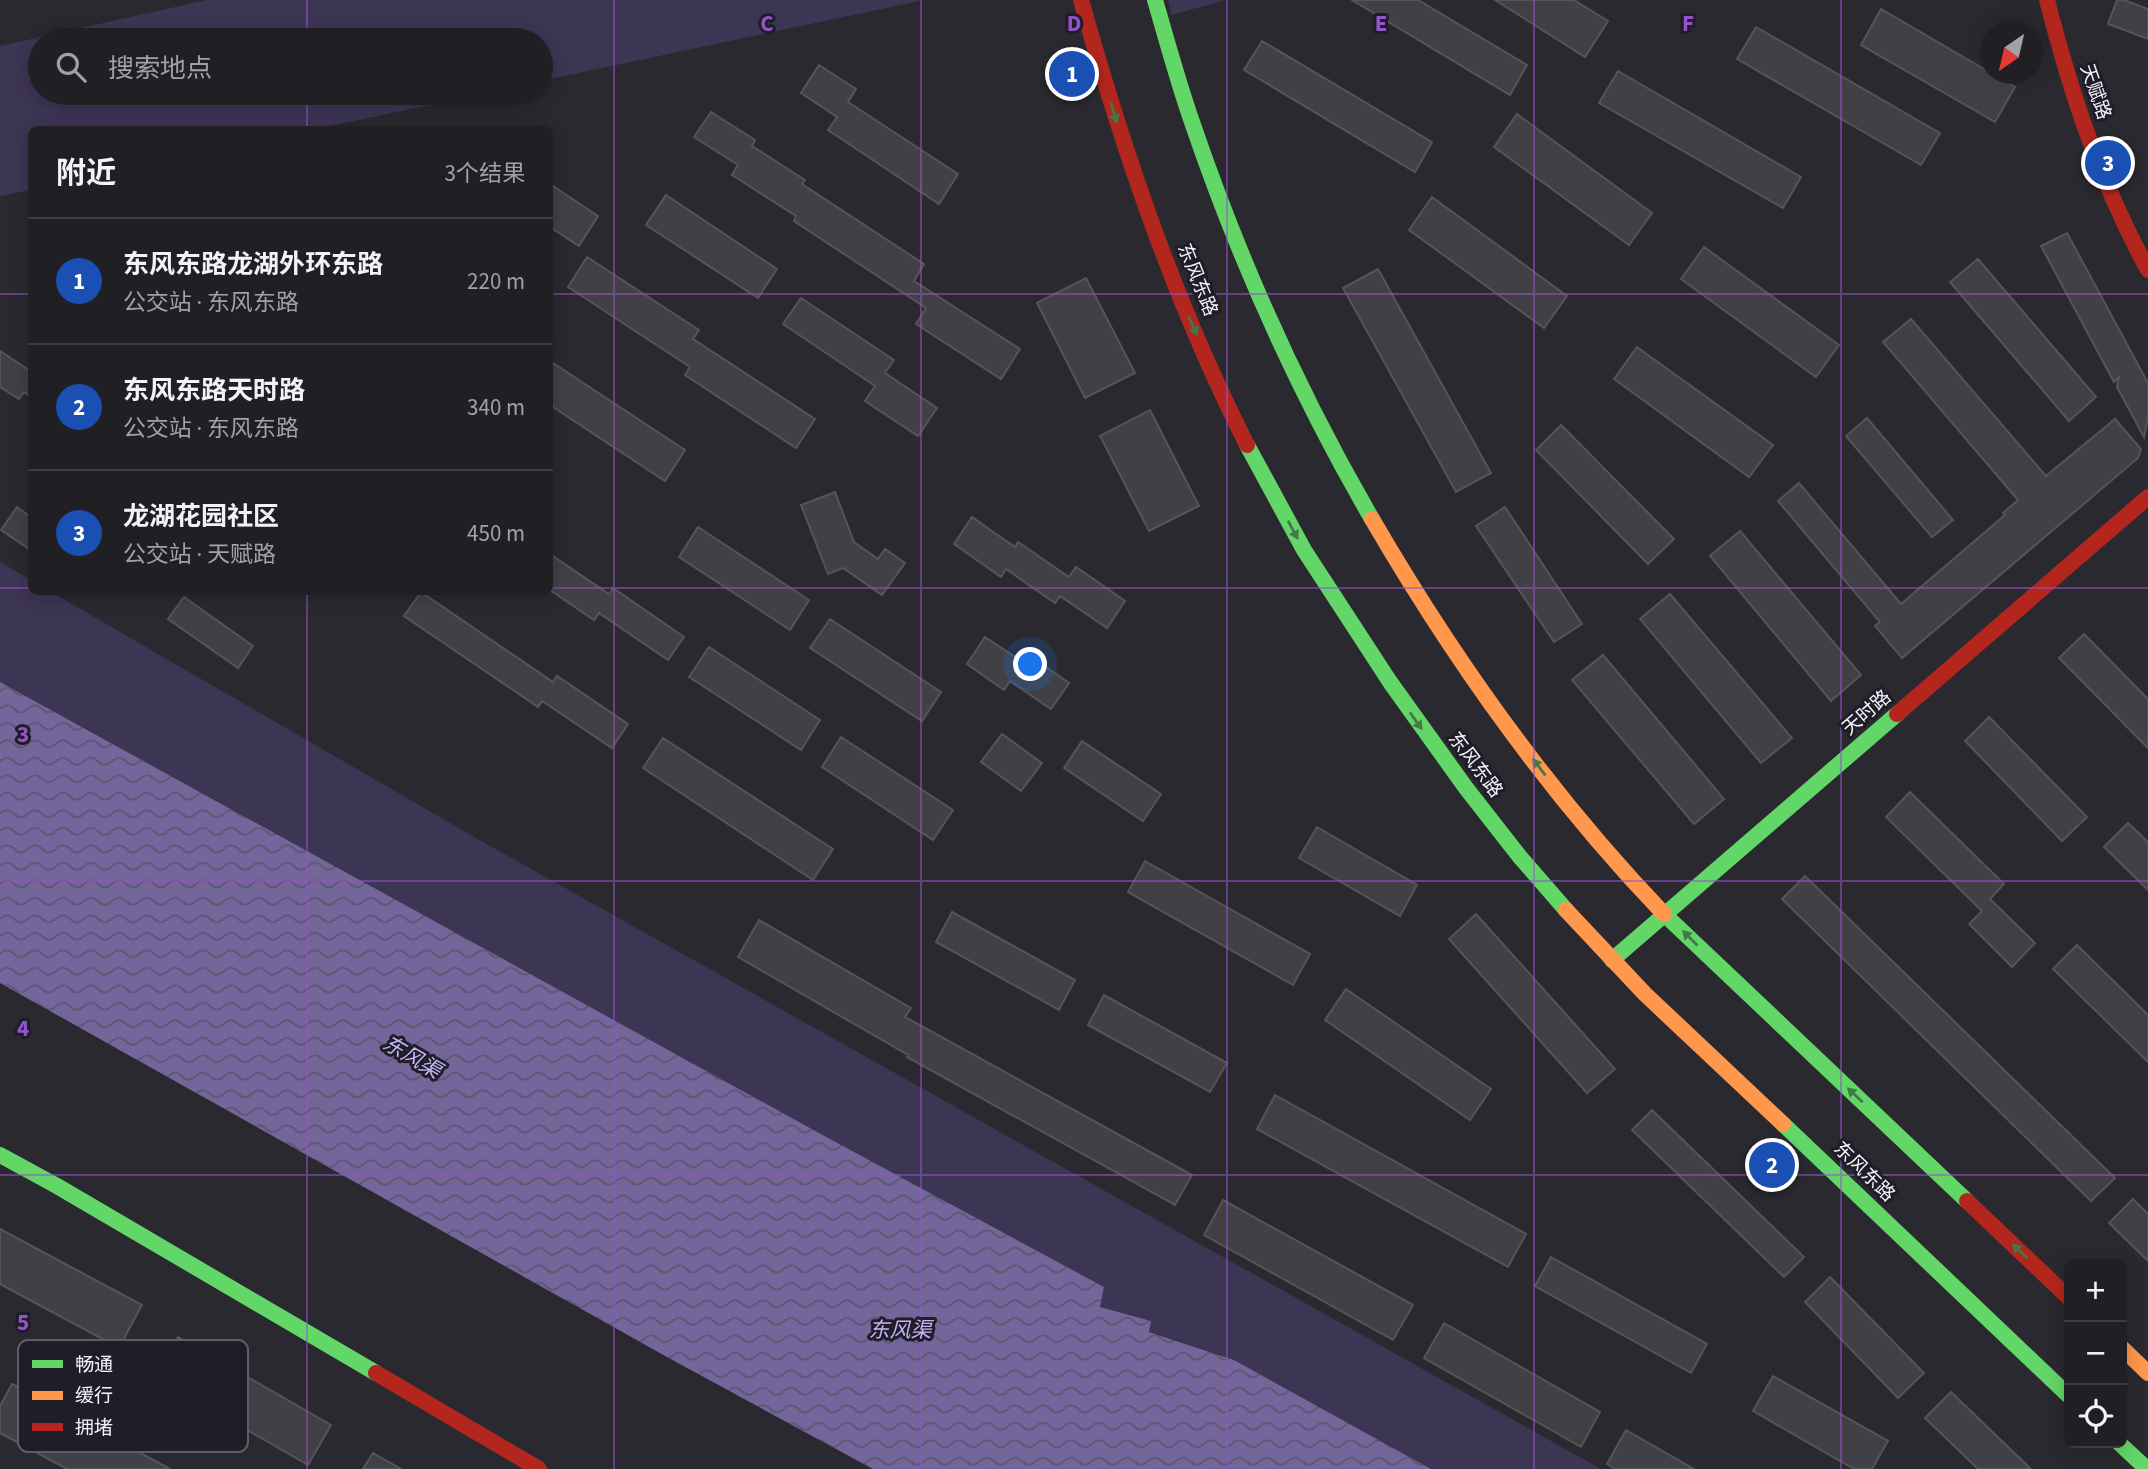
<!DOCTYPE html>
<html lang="zh">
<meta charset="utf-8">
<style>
:root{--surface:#201f23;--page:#28272b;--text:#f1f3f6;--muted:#a2a2a6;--line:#3d3d41;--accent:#db2777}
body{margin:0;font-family:"Source Sans 3","Noto Sans SC",sans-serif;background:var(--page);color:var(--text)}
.controls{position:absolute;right:21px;bottom:21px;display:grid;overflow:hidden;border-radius:10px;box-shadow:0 4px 18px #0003}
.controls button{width:63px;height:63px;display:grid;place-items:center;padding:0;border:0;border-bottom:2px solid var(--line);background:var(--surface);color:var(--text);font:35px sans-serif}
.compass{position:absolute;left:1980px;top:21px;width:63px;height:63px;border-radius:50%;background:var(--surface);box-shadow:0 4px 18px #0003;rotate:214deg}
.you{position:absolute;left:1031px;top:665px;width:24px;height:24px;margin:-18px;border:5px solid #fff;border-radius:50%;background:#1a73e8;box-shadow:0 0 0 10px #1a73e833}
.badge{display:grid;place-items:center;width:46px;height:46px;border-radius:50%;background:var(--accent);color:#fff;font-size:23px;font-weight:700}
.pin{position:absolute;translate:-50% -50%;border:4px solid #fff;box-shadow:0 2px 7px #0006}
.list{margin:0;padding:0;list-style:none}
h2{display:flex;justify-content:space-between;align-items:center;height:91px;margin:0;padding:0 28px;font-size:30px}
h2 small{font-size:23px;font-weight:400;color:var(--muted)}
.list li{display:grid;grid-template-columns:46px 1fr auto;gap:21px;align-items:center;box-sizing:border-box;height:126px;padding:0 28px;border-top:2px solid var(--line)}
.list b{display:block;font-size:26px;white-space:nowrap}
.list p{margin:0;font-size:23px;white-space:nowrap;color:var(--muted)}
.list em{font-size:23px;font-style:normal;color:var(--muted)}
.icon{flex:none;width:38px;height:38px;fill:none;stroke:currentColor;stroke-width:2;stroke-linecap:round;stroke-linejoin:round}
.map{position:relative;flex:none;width:2148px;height:1469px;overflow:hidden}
.search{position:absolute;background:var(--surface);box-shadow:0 4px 18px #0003;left:28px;top:28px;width:525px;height:77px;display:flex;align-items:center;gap:18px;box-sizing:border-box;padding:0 24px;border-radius:38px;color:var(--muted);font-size:26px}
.panel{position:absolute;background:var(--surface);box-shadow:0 4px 18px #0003;left:28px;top:126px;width:525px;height:469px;border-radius:10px}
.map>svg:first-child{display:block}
.green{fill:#3d3554}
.water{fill:url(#water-waves)}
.building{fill:#414046;stroke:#555459;stroke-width:2}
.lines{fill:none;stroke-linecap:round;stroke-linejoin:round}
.fast{stroke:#63d668;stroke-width:16}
.slow{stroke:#ff974d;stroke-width:16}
.jam{stroke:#b3261e;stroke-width:16}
.oneway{fill:#417a48}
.grid{fill:none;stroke:#9354cb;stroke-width:2;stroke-opacity:0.55}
.labels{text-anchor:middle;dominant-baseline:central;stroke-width:6;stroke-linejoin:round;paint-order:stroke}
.street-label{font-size:19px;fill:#f4f3fb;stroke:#1f1d28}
.water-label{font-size:21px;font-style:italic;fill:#c5b5f8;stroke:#1f1d28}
.key{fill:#1f1d28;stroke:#5f5d67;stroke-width:2}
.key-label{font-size:19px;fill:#f4f3fb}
.grid-label{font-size:23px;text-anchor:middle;font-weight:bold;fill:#9354cb;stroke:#1f1d28;stroke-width:6;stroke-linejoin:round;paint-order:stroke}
</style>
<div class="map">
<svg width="2148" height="1469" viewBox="0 0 2148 1469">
<defs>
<pattern id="water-waves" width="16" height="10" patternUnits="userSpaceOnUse" patternTransform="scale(1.75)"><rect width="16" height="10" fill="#74669b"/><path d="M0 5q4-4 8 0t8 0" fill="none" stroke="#5c566f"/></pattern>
</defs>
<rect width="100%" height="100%" fill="#2a292f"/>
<!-- green -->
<path class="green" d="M207,0h717l-383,81v-41h-501v53h448l-173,36 -283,1 -1,60 -31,6v-150z
M1168,0h58l-55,15z
M0,562l31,18 1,12h19l432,250 1118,627h-170l-197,-109 -86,-29 3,-10 -51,-14 4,-20 -285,-154 -819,-451z"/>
<!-- water -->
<path class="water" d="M0,682l819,451 285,154 -4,20 51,14 -2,11 85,28 197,109h-558l-206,-112 -667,-374z"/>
<!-- building -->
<path class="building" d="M1352,0h66l109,65 -17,30z
M1495,0h79l34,21 -23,36z
M2117,0h7l24,9v30l-40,-15z
M1881,9l134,78 -20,35 -134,-77z
M1756,27l184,106 -19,32 -184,-106z
M1262,41l170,101 -17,30 -171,-102z
M819,65l37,24 -8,13 110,72 -19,30 -111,-74 9,-13 -36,-24z
M1618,71l183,106 -18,31 -184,-105z
M711,112l44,28 -3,6 53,34 -3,4 122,80 -10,17 106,68 -19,30 -85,-55 10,-16 -132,-87 2,-5 -64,-41 6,-10 -44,-28z
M1517,114l135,99 -23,32 -135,-98z
M550,184l48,32 -19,30 -29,-19z
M666,195l111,74 -19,29 -112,-73z
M1432,197l135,99 -23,32 -135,-98z
M2067,233l81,150v34l-4,20 -27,-50 2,-10 -5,5 -73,-136z
M1704,247l135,98 -23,32 -135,-98z
M587,257l112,73 -6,9 122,80 -19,29 -111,-73 5,-8 -122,-80z
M1978,259l118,138 -27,24 -119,-139z
M1378,269l113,204 -35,19 -113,-204z
M1086,278l49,95 -50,25 -48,-95z
M801,298l93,62 -9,13 52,35 -19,28 -53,-35 10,-15 -92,-62z
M1911,319l135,157 69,-57 26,30 -3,9 -236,200 -27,-32 5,-4 -102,-121 21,-18 102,121 104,-89 -2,-2 15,-13 -135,-158z
M1637,347l136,98 -24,32 -135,-98z
M0,351l32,21v26l-8,-6 -5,7 -19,-12z
M550,361l135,89 -20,31 -115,-76z
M1150,410l49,96 -50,25 -49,-95z
M1867,418l86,102 -21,17 -86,-101z
M1561,425l113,114 -26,25 -112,-114z
M835,492l19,50 24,17 7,-10 20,14 -23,32 -39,-27 -15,6 -27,-69z
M17,507l15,11v33l-31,-21z
M1505,507l77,117 -28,18 -78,-116z
M972,517l43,30 3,-5 51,35 7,-10 49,34 -18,27 -47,-32 -5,7 -49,-34 -5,8 -47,-33z
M698,527l111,73 -19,30 -111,-73z
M1740,531l121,144 -30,26 -121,-145z
M550,554l59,40 4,-6 71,49 -16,23 -69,-47 -5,7 -44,-30z
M421,592l132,90 4,-6 71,48 -16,24 -70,-47 -4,6 -134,-91z
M1670,594l122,144 -31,25 -121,-144z
M184,597l69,49 -15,22 -70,-49z
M830,619l111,73 -19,29 -112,-73z
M2084,634l64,65v49l-89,-90z
M985,637l36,24 5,-8 43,30 -18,26 -41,-28 -6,9 -37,-26z
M709,647l111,73 -19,30 -112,-73z
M1603,655l121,144 -30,25 -122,-144z
M1989,717l98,100 -25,24 -97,-100z
M1002,734l40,29 -21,28 -40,-29z
M841,737l112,73 -20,30 -111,-73z
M663,738l170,111 -20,31 -170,-112z
M1082,741l79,53 -18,27 -79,-53z
M1910,792l94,92 -14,15 45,44 -23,24 -43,-43 13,-13 -96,-94z
M2128,823l20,19v48l-44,-43z
M1317,827l100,58 -17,31 -101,-58z
M1145,861l165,93 -17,31 -165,-93z
M1805,876l310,302 -24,23 -309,-302z
M952,912l123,68 -16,30 -123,-68z
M1476,914l139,155 -28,24 -138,-154z
M759,920l152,88 -6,9 287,158 -17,30 -268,-148 1,-2 -170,-98z
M2077,945l71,70v47l-95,-93z
M1346,989l145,100 -21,31 -145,-100z
M1104,995l123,68 -17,29 -122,-67z
M1275,1095l251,139 -18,33 -251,-138z
M1652,1110l152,147 -20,20 -152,-147z
M2133,1199l15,15v47l-39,-38z
M1223,1200l190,105 -20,35 -189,-105z
M0,1229l142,76 -23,43 -119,-64z
M1551,1257l156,87 -16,29 -156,-87z
M1830,1277l94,96 -26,25 -93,-96z
M1444,1323l156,89 -19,35 -157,-89z
M178,1337l153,88 -23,40 -153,-88z
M1773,1376l115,65 -16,28h-18l-101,-58z
M12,1384l158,85h-103l-67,-36v-27z
M1951,1392l80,77h-53l-53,-51z
M1626,1430l68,39h-79l-8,-5z
M373,1453l28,16h-38z"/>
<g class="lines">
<!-- fast -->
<path class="fast" d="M1155,0c12,41 23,82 37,122 47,138 107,271 180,397
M1247,445l57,105 86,132 76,106 54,69 46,53
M1664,914l303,287
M1612,960l285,-246
M1783,1124l286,272
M0,1155l57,31 319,187
M2119,1443l28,26"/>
<!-- slow -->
<path class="slow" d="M1372,519c82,141 179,277 292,395
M1566,910l79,84 138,130
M2122,1348l26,25"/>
<!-- jam -->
<path class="jam" d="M1081,0c43,153 94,303 166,445
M2047,0c24,94 54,184 101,270
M1897,714l251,-217
M1967,1201l102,97
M376,1373l163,96"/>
</g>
<!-- one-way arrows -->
<defs><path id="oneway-solid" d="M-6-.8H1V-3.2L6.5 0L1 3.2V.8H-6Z" transform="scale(1.75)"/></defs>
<g class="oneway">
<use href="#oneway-solid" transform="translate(1114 113) rotate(73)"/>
<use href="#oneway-solid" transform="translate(1193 326) rotate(65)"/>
<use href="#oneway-solid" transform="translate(1293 530) rotate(62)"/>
<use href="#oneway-solid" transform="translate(1416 721) rotate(55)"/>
<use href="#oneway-solid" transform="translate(1539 767) rotate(-128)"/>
<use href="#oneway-solid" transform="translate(1690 938) rotate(-135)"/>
<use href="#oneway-solid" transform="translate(1855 1095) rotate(-137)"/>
<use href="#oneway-solid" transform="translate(2020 1251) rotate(-137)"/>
</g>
<!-- grid -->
<path class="grid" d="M307,0v40M614,0v1469M921,0v1469M1227,0v1469M1534,0v1469M1841,0v1469M307,93v37M0,294h32M550,294h1598M0,588h32M550,588h1598M307,592v877M0,881h2148M0,1175h2148"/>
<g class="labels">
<!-- street labels -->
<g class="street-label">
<text transform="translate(2095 92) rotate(71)">天赋路</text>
<text transform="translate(1197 280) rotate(68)">东风东路</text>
<text transform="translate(1867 713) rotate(-41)">天时路</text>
<text transform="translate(1475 765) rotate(53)">东风东路</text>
<text transform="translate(1864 1172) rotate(44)">东风东路</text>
</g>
<!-- water labels -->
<g class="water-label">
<text transform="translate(412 1057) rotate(30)">东风渠</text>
<text x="900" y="1330">东风渠</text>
</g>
</g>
<!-- legend -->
<rect x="18" y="1340" width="230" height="112" rx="10" class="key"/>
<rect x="32" y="1360" width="31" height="8" fill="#63d668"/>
<rect x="32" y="1391" width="31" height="9" fill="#ff974d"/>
<rect x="32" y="1423" width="31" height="8" fill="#b3261e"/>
<g class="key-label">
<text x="75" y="1371">畅通</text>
<text x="75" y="1402">缓行</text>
<text x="75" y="1434">拥堵</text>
</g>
<g class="grid-label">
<text x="767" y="31">C</text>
<text x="1074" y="31">D</text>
<text x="1381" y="31">E</text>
<text x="1688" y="31">F</text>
<text x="23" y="742">3</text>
<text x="23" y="1036">4</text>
<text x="23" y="1330">5</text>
</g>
</svg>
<div class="controls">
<button>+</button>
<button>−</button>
<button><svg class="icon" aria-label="locate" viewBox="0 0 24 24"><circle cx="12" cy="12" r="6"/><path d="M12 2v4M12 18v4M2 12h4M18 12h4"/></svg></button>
</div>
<svg class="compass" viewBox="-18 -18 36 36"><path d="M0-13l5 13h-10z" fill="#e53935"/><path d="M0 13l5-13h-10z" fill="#a2a2a6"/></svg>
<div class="you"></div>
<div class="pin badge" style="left:1072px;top:74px;background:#1a4fb4">1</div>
<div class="pin badge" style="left:1772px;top:1165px;background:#1a4fb4">2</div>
<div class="pin badge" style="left:2108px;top:163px;background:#1a4fb4">3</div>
<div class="search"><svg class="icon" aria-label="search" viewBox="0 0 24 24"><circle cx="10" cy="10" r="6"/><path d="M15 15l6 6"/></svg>搜索地点</div>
<section class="panel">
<h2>附近<small>3个结果</small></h2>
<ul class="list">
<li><span class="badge" style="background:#1a4fb4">1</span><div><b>东风东路龙湖外环东路</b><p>公交站 · 东风东路</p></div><em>220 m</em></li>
<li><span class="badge" style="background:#1a4fb4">2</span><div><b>东风东路天时路</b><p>公交站 · 东风东路</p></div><em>340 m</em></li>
<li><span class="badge" style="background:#1a4fb4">3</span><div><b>龙湖花园社区</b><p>公交站 · 天赋路</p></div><em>450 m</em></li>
</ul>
</section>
</div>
